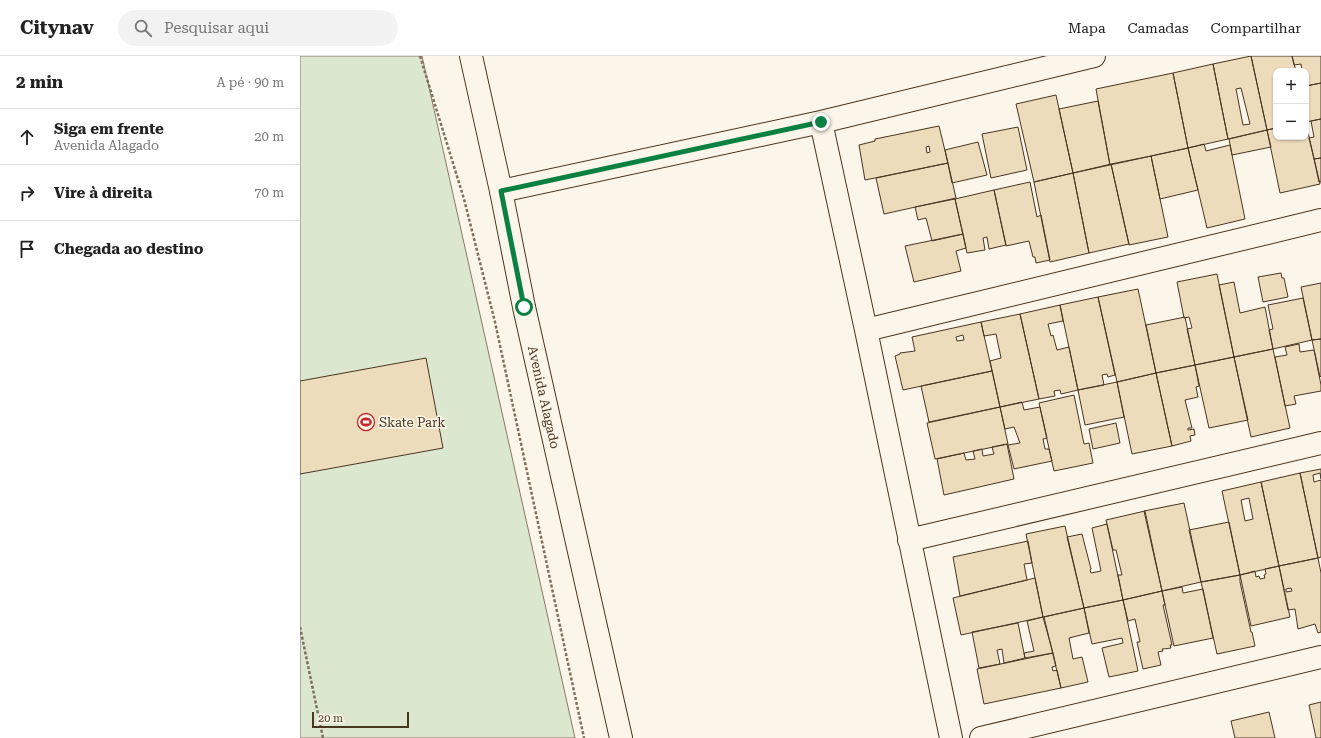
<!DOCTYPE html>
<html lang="pt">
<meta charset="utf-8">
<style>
:root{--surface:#fff;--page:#f2f2f2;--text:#222;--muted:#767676;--line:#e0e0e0}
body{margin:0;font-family:"Roboto Serif",serif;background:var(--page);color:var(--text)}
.controls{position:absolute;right:12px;top:12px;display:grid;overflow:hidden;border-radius:8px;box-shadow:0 1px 3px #0004}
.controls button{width:36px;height:36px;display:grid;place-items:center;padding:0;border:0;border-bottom:1px solid var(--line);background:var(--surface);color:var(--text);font:20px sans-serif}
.scale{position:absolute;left:12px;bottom:10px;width:97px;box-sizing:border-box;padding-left:4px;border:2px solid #4a3520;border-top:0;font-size:11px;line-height:14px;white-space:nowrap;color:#4a3520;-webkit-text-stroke:3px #fbf6e9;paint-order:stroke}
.stop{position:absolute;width:12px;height:12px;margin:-9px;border:3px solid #0b8043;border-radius:50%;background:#fff}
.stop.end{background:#0b8043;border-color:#fff;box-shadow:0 1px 4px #0008}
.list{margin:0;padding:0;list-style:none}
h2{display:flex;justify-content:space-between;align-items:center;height:52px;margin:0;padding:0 16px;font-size:17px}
h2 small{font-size:13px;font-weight:400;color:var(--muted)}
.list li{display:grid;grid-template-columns:26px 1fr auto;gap:12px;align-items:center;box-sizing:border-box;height:56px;padding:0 16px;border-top:1px solid var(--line)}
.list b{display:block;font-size:15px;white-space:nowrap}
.list p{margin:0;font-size:13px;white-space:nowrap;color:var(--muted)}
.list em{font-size:13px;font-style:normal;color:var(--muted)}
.icon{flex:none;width:22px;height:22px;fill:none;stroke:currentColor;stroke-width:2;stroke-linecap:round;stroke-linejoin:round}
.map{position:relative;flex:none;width:1021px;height:682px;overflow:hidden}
header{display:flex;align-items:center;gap:24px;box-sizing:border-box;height:56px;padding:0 20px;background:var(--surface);border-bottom:1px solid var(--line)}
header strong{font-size:19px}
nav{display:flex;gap:22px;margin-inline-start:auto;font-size:14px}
.search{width:280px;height:36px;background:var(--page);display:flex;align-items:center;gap:10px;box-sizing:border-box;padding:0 14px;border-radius:22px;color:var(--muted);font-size:15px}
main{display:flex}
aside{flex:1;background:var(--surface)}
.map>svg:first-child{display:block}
.green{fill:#dce7d0;stroke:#887966}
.building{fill:#ecdcbc;stroke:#4a3520;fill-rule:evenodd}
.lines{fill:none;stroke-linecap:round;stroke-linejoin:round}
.minor-casing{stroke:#4a3520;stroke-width:24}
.secondary-casing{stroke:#4a3520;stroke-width:24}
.path{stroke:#7f6f5c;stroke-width:2.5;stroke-dasharray:3 2;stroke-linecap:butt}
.minor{stroke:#fbf6e9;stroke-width:22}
.secondary{stroke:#fbf6e9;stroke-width:22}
.route{stroke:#0b8043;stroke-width:5}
.labels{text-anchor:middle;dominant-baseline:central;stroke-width:3;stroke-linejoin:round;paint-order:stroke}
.street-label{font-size:13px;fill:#4a3520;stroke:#fbf6e9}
.poi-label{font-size:13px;fill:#4a3520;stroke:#fbf6e9;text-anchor:start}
</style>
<header>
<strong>Citynav</strong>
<div class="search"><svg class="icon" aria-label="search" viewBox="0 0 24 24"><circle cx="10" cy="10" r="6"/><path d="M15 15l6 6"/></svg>Pesquisar aqui</div>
<nav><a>Mapa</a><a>Camadas</a><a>Compartilhar</a></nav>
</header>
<main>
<aside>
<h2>2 min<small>A pé · 90 m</small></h2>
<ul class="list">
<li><svg class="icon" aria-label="ahead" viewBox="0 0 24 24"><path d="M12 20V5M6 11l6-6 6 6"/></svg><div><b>Siga em frente</b><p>Avenida Alagado</p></div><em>20 m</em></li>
<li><svg class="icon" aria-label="right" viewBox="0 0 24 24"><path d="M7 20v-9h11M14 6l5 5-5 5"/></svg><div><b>Vire à direita</b></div><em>70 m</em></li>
<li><svg class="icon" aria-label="arrive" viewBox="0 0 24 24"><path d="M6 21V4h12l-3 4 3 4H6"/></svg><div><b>Chegada ao destino</b></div></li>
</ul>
</aside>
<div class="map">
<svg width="1021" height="682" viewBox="0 0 1021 682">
<rect width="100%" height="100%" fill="#fbf6e9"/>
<!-- green -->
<path class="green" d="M0,0h122l153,682h-275z"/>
<!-- building -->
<path class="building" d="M951,0l16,74 -39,9 -15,-75zM941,32l9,36 -7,1 -7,-36z
M951,0h41l4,15h-20v57l-9,2z
M992,0h29v27l-15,3v-15h-8l4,-1 -1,-6 -7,1z
M913,8l15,75 -40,9 -15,-75z
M873,17l15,75 -78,17 -14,-76z
M1021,27v36l-15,3v-36z
M756,39l17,78 -39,9 -18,-78z
M798,45l12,64 -37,8 -14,-64z
M1021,63v39l-7,1 -5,-21 5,-1 -3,-16z
M1006,68l14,60 -40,9 -13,-63 9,-2v9h30z
M639,70l9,37 -83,17 -6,-35 16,-4v-2zM629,90l1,6 -3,1 -1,-6z
M718,71l9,43 -36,8 -9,-44z
M967,74l4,17 -39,8 -3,-16z
M678,86l9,33 -35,8 -7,-33z
M904,88l2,7 24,-6 15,74 -38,9 -19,-80z
M888,92l10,42 -38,9 -9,-43z
M851,100l17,81 -39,8 -18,-81z
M1021,102v24h-2l-5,-23z
M648,107l8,35 -72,16 -8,-36z
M811,108l18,80 -40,9 -16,-80z
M773,117l16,80 -39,9 -16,-80z
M730,126l7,35 4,-2 9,45 -14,3 -1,-6h-2l-4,-16 -23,5 -12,-56z
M694,134l12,55 -17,4 -2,-12 -4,1 2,12 -18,3 -12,-54z
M655,143l8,35 -31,7 -6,-23 -8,2 -3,-13z
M663,178l3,14 -10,3 5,20 -47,11 -9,-36z
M981,217l1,5h2l4,19 -25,5 -5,-25z
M917,218l17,83 -39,8 -8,-36 5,-1 -3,-11 -5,1 -7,-36z
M934,226l6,31 25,-6 8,42 -39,8 -15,-72z
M1021,227v56l-9,1 -11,-53z
M838,233l18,84 -39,9 -19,-85z
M798,241l17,78 -7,2 -1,-3 -5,1 2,10 -26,5 -18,-85z
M1003,242l9,42 -39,9 -4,-19 4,-1 -5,-24z
M760,249l3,16 -15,3 3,12 2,-1 4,15 12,-3 9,43 -17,4 -1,-4 -6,1 1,5 -16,3 -19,-85z
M720,258l19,85 -39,8 -10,-46 11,-3 -5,-24 -12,2 -3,-14z
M885,261l10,48 -39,8 -10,-48z
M681,266l11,49 -89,19 -8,-34 5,-2v-1l15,-2 -3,-14zM663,279l1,5 -7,1 -1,-4z
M1021,283v37l-1,1 -8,-37z
M999,288l1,8 14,-2 7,35v6l-27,5 2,8 -11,2 -10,-49 12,-2 -2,-8z
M973,293l17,79 -39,9 -17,-80z
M934,301l14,63 -39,8 -14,-63z
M126,302l17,90 -143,26v-93z
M895,309l4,21 -3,1 2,10 -13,3 7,28h-4v2l6,-1 1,6 -5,1 1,5 -19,5 -16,-73z
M692,315l8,36 -71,15 -8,-36z
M856,317l16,73 -40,8 -15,-72z
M817,326l7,35 -39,8 -7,-35z
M774,339l10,49 5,-1 4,20 -39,8 -15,-68z
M722,346l2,8 16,-3 7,31 -4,1 2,10h4l3,12 -38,8 -6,-24 12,-2 -6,-16 -9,2 -5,-22z
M700,351l8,37 -73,15 -8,-36z
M816,367l4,20 -27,6 -4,-20z
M707,388l7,35 -70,16 -7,-36 27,-6 2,7 9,-1 -2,-8 9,-2 1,7 11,-2 -2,-7z
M1021,413v10l-1,-6 -7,2 1,7 7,-2v77l-3,1 -18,-85z
M1000,417l18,85 -39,8 -18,-84z
M961,426l18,84 -39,9 -18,-84zM949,442l4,21 -8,2 -4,-21z
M884,447l17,79 -39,9 -18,-80z
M845,455l17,80 -39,9 -5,-25h4l-6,-25h-3l-7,-30z
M929,466l11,53 -39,7 -12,-52z
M807,468l16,76 -39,8 -17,-71 15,-3 9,35 -1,1 1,3 10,-2 -9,-43z
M765,470l19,82 -41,9 -17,-83z
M728,485l4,22 -8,1 3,16 -67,16 -7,-39z
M1018,502l3,15v59l-3,1 -3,-9 -17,5 -3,-20 -7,1 -9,-44zM991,532l1,3 -6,1v-3z
M979,510l11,51 -39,9 -11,-51 15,-4 1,6 3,-1 1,3 5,-1 -1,-3 2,-1 -1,-5z
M940,519v7l11,50h1l3,14 -38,8 -16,-72z
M735,522l8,39 -82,18 -8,-37z
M882,531l1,6 20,-4 10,49 -39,8 -12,-55z
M862,535l3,14h-2l9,40h-2l1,3 -8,1h-1l1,2 -5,1 3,13 -18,4 -6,-27h3l-5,-23 -7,2 -5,-21z
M823,544l15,71 -29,6 -7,-29 21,-5 -1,-5 -30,6 -8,-36z
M784,552l5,25 -20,5 4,21 9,-2 6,25 -27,6 -17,-71z
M743,561l10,36 -28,5 -1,-5 10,-2 -7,-30z
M718,567l7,35 -21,5 -2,-14 -5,1 3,14 -21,4 -7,-36z
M753,597l3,13 -4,1 1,4 4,-1 4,18 -77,16 -7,-35z
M1021,646v36h-5l-7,-33z
M969,656l6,26h-40l-4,-17z"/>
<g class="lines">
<!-- minor casing -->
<g class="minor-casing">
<path id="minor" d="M521,66l45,208 85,408
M201,135l320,-69 273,-66
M566,274l455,-110
M609,484l412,-97
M681,682l340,-81"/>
</g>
<!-- secondary casing -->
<g class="secondary-casing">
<g id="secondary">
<path id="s1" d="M171,0l30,135 23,116 97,431"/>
</g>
</g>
<!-- path -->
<path class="path" d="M120,0l44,143 31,123 89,416
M0,571l23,111"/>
<!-- minor -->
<use href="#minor" class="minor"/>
<!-- secondary -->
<use href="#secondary" class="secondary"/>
</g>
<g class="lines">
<!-- route -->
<path class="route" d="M224,251l-23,-116 320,-69"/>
</g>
<!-- icons -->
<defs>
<g id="stadium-ring" transform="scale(0.9)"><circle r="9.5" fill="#fbf6e9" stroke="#c62828" stroke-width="1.5"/><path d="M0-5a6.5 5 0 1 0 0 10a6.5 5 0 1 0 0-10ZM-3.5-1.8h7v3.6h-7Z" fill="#c62828"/></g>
</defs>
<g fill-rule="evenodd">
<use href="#stadium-ring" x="66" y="366"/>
</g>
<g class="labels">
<!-- street labels -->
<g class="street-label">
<text stroke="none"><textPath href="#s1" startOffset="349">Avenida Alagado</textPath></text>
</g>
<!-- poi labels -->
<g class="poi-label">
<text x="79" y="366">Skate Park</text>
</g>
</g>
</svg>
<div class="controls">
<button>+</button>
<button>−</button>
</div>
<div class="scale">20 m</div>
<div class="stop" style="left:224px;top:251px"></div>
<div class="stop end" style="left:521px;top:66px"></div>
</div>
</main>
